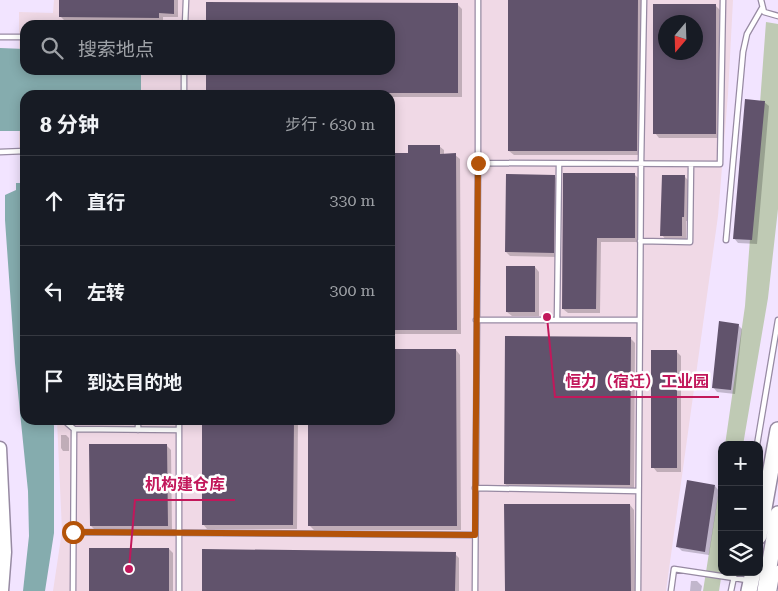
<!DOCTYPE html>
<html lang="zh">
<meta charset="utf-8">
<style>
:root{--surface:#171b24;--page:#242831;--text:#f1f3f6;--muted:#9ea1a6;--line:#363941}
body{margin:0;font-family:"Roboto Serif","Noto Sans SC",serif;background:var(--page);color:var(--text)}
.controls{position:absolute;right:15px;bottom:15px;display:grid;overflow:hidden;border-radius:10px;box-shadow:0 2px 12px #0003}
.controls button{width:45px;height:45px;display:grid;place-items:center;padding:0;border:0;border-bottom:1px solid var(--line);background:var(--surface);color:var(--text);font:25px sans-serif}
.compass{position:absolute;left:658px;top:15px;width:45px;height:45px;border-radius:50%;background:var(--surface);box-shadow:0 2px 12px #0003;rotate:199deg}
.stop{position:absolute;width:15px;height:15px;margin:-11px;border:4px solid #b45309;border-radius:50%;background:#fff}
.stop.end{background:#b45309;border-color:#fff;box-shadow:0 1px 5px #0008}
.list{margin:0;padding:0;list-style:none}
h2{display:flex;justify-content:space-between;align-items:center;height:65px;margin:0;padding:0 20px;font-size:21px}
h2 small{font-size:16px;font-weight:400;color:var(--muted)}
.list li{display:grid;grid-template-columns:32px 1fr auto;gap:15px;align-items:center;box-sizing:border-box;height:90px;padding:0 20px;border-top:1px solid var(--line)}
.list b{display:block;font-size:19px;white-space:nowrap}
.list em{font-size:16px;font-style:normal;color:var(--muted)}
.icon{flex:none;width:28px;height:28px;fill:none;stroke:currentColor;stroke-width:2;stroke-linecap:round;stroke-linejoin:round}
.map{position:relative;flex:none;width:778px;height:591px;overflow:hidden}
.search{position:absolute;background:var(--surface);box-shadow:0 2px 12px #0003;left:20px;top:20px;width:375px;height:55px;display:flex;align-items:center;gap:12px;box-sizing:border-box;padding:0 18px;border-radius:15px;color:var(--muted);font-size:19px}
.panel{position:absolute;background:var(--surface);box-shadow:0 2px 12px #0003;left:20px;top:90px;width:375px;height:335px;border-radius:15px}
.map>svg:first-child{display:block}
.industrial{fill:#f0d9e6;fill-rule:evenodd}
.green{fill:#bfcab4}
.water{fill:#85acae}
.shadow{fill:#0003;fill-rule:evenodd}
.building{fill:#61536c;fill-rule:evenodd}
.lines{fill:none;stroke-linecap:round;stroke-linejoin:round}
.lane-casing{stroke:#978aa3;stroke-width:7}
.secondary-casing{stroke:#978aa3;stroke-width:15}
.primary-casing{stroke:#978aa3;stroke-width:18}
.lane{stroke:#fff;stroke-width:4.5}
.secondary{stroke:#fff;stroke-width:12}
.primary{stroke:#fff;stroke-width:15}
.route{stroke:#b45309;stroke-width:6}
.leader{fill:none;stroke:#c2185b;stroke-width:2}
.callout-dot{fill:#c2185b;stroke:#fff;stroke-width:2}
.callout-label{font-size:16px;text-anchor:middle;font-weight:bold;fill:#c2185b;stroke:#fff;stroke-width:5;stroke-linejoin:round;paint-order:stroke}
</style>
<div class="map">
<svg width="778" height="591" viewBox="0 0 778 591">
<rect width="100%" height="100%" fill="#f2e4ff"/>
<!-- industrial -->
<path class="industrial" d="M54,0h679l-5,94 -10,122 -52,375h-613l9,-60 -5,-111h333v-325h-365v60h-6v-143l34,1zM666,22h30v30h-30zM25,25h365v45h-365z"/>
<!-- green -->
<path class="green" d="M766,22l12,2v185l-10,89 -25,147h-18l20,-139z
M722,470v102l-3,19h-16z"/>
<!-- water -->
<path class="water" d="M0,48l25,1v21h116v25h-116v36h-25z
M16,183h9v237h28l1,6v107l-9,58h-22l6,-55 -1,-45 -13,-128 -10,-143v-25l11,-5z"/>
<!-- shadow -->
<path class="shadow" d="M61,0h117v17h-15v5l-98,-1 -5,-5z
M509,0h132v155h-127l-5,-4z
M457,4l5,5v88h-72v-2h-180l-2,-3v-22h182v-45h-182z
M655,5h60l5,5v128h-61l-4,-5zM666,22h30v30h-30z
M764,102l5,4 -12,138 -19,-1 -4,-5z
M390,126l1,28h18l30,-8 5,4v5h11l5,4 1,175h-71z
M564,174l71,1 4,4v63h-38l-1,71h-32l-5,-4z
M554,176l5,5 -1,76 -48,-1 -4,-4z
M684,176l5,5 -1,40h-2v19h-20l-4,-5z
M535,267l4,5v44h-27l-5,-4z
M738,325l4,4 -7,65 -18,-2 -4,-5z
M631,339l4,4 -1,146 -124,-1 -5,-4z
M456,350l4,5 1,175h-147l-5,-5v-105h81v-69z
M676,351l5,5v116h-24l-4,-5z
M203,420h95l-1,109h-90l-4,-5z
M61,435h5l3,3v13h-6l-2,-3z
M167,446l4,4 1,80h-77l-4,-4z
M715,486l4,5 -10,64 -27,-4 -5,-5z
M630,505l4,5 1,81h-129z
M169,549l4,4v38h-83z
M455,554l4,4v33h-256z
M691,581h6l5,5 -1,5h-11z"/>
<!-- building -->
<path class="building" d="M59,0h115v14l-15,-1v5l-100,-1z
M508,0h130l-1,151h-129z
M206,2l252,1v90h-252v-23h184v-45h-184z
M653,4h63v130h-63zM666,22h30v30h-30z
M745,99l20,2 -13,139 -19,-1z
M408,145h32v9l16,-1 1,177h-67v-177h18z
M563,173h72v65h-38l-1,71h-34z
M506,174l49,1 -1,78 -49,-1z
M662,175h23l-1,42h-2v19h-22z
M506,266h29v46h-29z
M719,321l20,3 -8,66 -19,-2z
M505,336l126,1 -1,148 -126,-1z
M390,349h66l1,177h-149v-106h82z
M651,350h26v118h-26z
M202,420h92l-1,105h-91z
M89,444h78l1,82h-78z
M687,480l28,5 -10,67 -29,-5z
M504,504h126l1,87h-126z
M89,548h80v43h-80z
M202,549l254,3 -1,39h-253z"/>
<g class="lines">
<!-- lane casing -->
<g class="lane-casing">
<path id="lane" d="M761,0l3,12 14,4
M185,25l1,-25
M0,37h25
M184,95v-25
M0,152l25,-1
M478,163l242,1 3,-164
M726,240l17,-188 4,-18 15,-26
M640,241l50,1 1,-78
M476,320h164
M557,320l2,-156
M67,420v3l7,6
M138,430v-10
M757,445l21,-125
M475,488l163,3
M73,532l402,3
M73,591l1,-162 105,1
M179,591v-171
M475,591l3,-428v-163
M638,591l3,-427 3,-164
M671,591l3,-22 73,11
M731,591l4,-19
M774,591l4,-23"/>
</g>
<!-- secondary casing -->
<g class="secondary-casing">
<path id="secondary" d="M0,448l5,104 -3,39"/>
</g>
<!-- primary casing -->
<g class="primary-casing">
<path id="primary" d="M759,536l19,-106
M749,591l4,-19
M765,591l13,-77"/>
</g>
<!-- lane -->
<use href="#lane" class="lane"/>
<!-- secondary -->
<use href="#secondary" class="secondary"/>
<!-- primary -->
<use href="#primary" class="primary"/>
</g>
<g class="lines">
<!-- route -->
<path class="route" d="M73,532l402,3 3,-372"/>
</g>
<!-- callouts -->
<path class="leader" d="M547 317L555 397H719M129 569L135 500H235"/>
<g class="callout-dot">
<circle cx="547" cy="317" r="5"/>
<circle cx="129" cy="569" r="5"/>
</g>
<g class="callout-label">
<text x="637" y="387">恒力（宿迁）工业园</text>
<text x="185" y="490">机构建仓库</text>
</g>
</svg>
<div class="controls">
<button>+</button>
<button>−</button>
<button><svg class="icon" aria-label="layers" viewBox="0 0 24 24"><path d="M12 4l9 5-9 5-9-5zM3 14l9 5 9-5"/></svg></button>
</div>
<svg class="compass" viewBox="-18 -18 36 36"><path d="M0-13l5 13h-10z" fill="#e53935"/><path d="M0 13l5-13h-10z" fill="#9ea1a6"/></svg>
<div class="stop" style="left:73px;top:532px"></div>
<div class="stop end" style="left:478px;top:163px"></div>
<div class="search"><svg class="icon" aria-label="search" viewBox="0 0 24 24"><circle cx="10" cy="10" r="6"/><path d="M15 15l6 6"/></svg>搜索地点</div>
<section class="panel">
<h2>8 分钟<small>步行 · 630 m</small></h2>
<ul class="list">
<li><svg class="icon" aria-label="ahead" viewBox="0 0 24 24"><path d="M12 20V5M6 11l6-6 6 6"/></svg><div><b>直行</b></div><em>330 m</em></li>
<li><svg class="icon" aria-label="left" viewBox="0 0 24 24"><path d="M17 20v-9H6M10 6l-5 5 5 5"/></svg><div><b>左转</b></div><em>300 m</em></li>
<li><svg class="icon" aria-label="arrive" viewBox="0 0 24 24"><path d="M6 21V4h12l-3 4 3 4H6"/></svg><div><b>到达目的地</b></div></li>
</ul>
</section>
</div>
